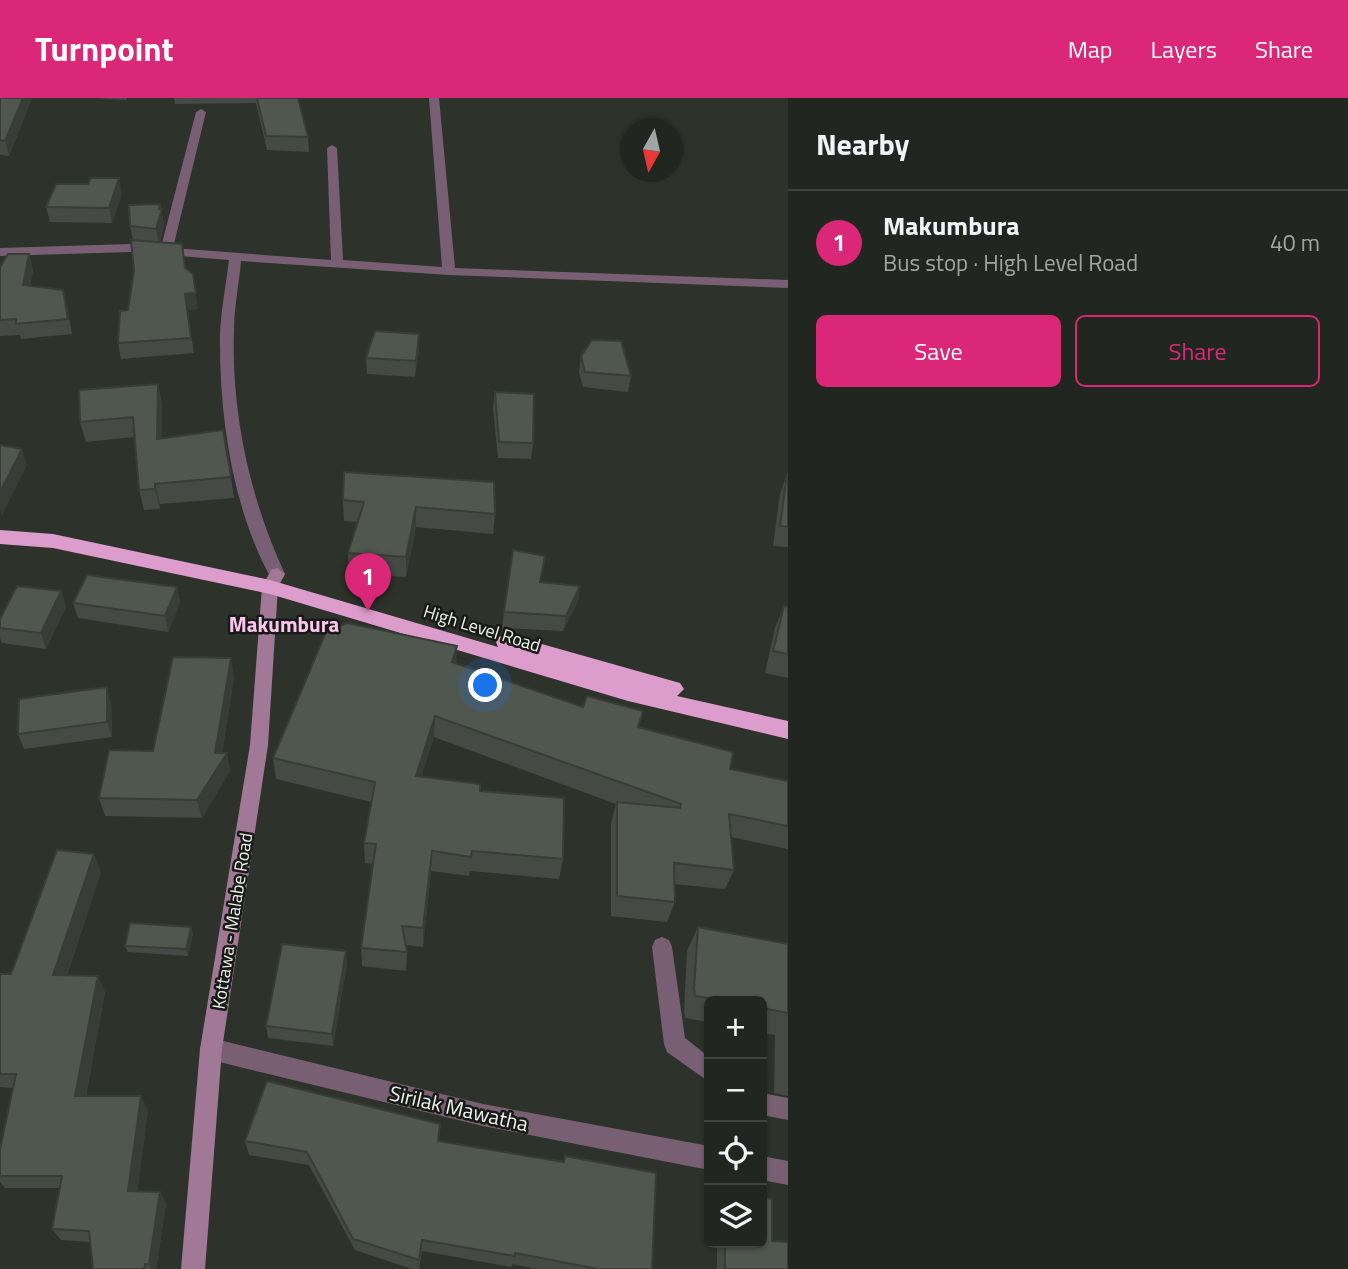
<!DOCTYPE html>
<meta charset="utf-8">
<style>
:root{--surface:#222620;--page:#2e322d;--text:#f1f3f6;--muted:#a2a5a5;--line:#3f433e;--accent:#db2777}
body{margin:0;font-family:"Titillium Web",sans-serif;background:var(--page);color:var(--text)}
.controls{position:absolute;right:21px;bottom:21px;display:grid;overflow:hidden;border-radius:10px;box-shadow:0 2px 5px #0004}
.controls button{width:63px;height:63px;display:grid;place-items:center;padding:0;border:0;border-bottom:2px solid var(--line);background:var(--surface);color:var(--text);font:35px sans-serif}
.compass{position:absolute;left:620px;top:21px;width:63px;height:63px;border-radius:50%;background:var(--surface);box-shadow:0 2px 5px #0004;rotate:188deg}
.you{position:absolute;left:486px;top:588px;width:24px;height:24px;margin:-18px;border:5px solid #fff;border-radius:50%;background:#1a73e8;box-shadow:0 0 0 10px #1a73e833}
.badge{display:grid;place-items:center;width:46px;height:46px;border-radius:50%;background:var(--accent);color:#fff;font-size:23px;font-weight:700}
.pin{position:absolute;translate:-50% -58px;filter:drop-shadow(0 2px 4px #0008)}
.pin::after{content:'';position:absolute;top:37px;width:24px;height:21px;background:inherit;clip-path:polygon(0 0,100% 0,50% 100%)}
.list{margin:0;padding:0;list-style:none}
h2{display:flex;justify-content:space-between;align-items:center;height:91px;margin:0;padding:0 28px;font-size:30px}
h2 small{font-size:23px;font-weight:400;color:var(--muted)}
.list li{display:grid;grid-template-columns:46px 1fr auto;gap:21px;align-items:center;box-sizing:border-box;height:105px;padding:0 28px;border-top:2px solid var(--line)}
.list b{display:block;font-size:26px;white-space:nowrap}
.list p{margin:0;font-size:23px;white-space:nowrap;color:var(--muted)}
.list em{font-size:23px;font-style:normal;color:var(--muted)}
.actions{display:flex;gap:14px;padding:21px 28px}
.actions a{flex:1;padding:16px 0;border:2px solid var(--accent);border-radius:10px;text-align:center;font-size:24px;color:var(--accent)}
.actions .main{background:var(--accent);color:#fff}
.icon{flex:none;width:38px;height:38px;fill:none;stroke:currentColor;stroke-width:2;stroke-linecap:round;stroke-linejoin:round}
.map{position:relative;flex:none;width:788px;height:1171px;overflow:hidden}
header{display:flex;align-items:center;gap:42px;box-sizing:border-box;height:98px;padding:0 35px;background:var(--accent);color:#fff}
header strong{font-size:33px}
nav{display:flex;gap:38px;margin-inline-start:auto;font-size:24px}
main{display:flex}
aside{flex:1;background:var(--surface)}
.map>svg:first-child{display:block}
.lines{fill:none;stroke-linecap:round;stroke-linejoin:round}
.street{fill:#795f73;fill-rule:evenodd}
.secondary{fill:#a17997;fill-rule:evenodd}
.highway{fill:#dc9dcd;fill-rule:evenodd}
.wall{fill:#454b44}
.shaded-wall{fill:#383d37}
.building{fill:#50574f;stroke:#383d37;stroke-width:2}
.labels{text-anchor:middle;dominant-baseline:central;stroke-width:5;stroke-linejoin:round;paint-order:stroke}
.street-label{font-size:18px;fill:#eff3ee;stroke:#171a16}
.quarter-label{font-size:21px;font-weight:bold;fill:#fcc6ee;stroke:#171a16}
.near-street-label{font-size:21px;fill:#eff3ee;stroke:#171a16}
</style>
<header>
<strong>Turnpoint</strong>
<nav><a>Map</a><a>Layers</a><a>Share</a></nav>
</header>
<main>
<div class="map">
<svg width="788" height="1171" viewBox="0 0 788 1171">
<rect width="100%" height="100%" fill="#2d332b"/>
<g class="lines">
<!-- street -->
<path class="street" d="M429,0h10l16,170 333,12v8l-339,-13 -208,-14c-2,23 -7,46 -7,69 -3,83 16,169 51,244l-2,4h-12c-39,-70 -52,-164 -51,-244 1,-24 6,-49 9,-74l-99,-8 -130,4v-8l130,-4 31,3 35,-135 5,-3 5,3 -33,136 158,12 -4,-112 5,-3 5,3 6,112 99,7z
M662,839l7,3 3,7 13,91 24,19v25l-42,-30 -3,-8 -12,-97 3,-7z
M211,940l272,66 226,42v24l-226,-44 -272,-66 -8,-3 -3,-8 3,-8z
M762,995l26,5v22l-26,-5z
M762,1058l26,5v24l-26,-5z"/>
<!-- secondary -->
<path class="secondary" d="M277,470l8,6 -7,13 -10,158 -46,304 -17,220h-24l19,-220 50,-304 12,-158 9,-17z"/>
<!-- highway -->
<path class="highway" d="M0,432l53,4 217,46 228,67 -2,-5 3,-5 7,-3 174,49 4,6 -7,7 111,25v18l-160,-38 -358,-107 -217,-46 -53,-4z"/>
</g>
<!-- wall -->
<path class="wall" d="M0,0h32l-23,58 -9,-1z
M93,0h34v2z
M174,0h124l10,39 1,15 -42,-2 -11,-47 -81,1z
M122,95l-10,30 -62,-1 -4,-15z
M160,106l4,20 -4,18 25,26 13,41 -11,1 7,43 -73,6 -3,-16 10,-33 6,-39 -1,-31 -3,-14z
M29,156l4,16 -3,16 37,20 5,28 -51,5 -1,-4 -20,1v-69z
M419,252l-4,27 -48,-3 -1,-16z
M581,258l50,20 -3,16 -45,-5 -4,-15z
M158,286l4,21 -1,34 70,38 3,21 -74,6v5l-16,1 -5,-20 -5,-53 -48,5 -6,-20z
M495,294l38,51 -2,16 -33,-1 -5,-50z
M787,376h1v73l-15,-1 7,-52z
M343,402l152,14 -2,20 -77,-7 -10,50 -57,-4 -1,-20 10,-31 -14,-1z
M541,484l39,4 -2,15 -15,30 -61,-3 2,-16z
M177,489l3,16 -12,29 -90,-14 -5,-15z
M61,493l5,16 -20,42 -44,-6 -2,-5v-19z
M784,508l4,1v71l-23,-5 10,-45z
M457,548l-1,17 182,64 92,42 58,12v68l-57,-12 3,33 -9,19 -51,-5 1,18 -8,20 -56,-6v-93l5,-19 -182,-67 -13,40 59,14 83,68 -4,20 -89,-8 -1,5 -38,-5 -8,76 -17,-2 1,7 -1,19 -44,-5 -1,-18 12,-84 -8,-1 -1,-20 7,-41 -95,-23 -3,-21z
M234,579l-12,76h5l3,18 -28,47 -97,-2 -6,-18 54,-47z
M111,605l1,34 -88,12 -6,-15z
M101,774l-34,103 38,17 -19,104 62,14 -11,82h23l6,12 -10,65h-63l-3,-27 -29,-2 -9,-11 8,-41h-55l-5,-6v-33l13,-61 -13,-1v-113h11z
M698,829l90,17v152l-14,-3 1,-58 -13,-2v-32h-53v21l-24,-4 -1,-7 3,-60z
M193,835l-5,23 -60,-4 -3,-6z
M346,853l1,13 -14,82 -65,-8 -2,-12z
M245,1043h194l124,21 2,-6 87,113h-115l-25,-5 -1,3 -89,-16 -3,18h-7l-57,-19 -46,-85 -60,-10z
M772,1143l16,28h-71v-26h45z"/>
<!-- shaded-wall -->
<path class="shaded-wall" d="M23,0h9l-23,58 -4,-15z
M119,80l3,15 -10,30 -3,-15z
M160,106l4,20 -5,20 -3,-15z
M29,156l4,16 -6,31 -4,-16z
M193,176l5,35 -11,1 7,43 -9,-59z
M419,236v16l-4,27 1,-16z
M158,286l4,21 -1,54 -4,-20z
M22,351l5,16 -25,50 -2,-6v-17z
M155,386l5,20v5l-5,-20z
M416,409v20l-10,50v-20z
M580,488l-2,15 -15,30 3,-15z
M177,489l3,16 -12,29 -3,-16z
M61,493l5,16 -20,42 -5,-16z
M457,548l-1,22 -4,-6z
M231,560l3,19 -14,87 7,-11 3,18 -28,47 -5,-18 18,-47z
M107,589l4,16 1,34 -5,-15z
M435,618l-1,21 -19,60 1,-21z
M432,753l-1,20 -8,76v-19z
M94,756l7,18 -40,119 -8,-16z
M191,829l2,6 -5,23 -2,-7z
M346,853l1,13 -14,82 -1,-12z
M98,878l7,16 -22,118 -8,-14z
M141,998l7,14 -12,93 -8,-12z
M160,1094l6,12 -10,65h-4l-3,-5z"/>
<!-- building -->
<path class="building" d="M0,0h23l-18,43 -5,-1z
M257,0h41l10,39 -42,-1z
M91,80h28l-10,30 -63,-1 10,-23h32z
M160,106l-1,5h3l-6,20 -26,-3 -1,-21z
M131,142l51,4 3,24 8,6 3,19 -11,1 6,44 -73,5 2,-32 8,-1 6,-39z
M8,156h21l-6,31 40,5 5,29 -52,5v-5l-16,1v-53z
M375,233l44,3 -3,27 -50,-3z
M592,242l29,1 10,35 -46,-4 -4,-16z
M158,286l-1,55 66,-9 8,47 -76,7v5l-16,1 -6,-73 -53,5 -1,-32z
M495,294l39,2 -1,49 -34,-1z
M0,347l22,4 -22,43z
M344,374l150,10 1,32 -79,-7 -10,50 -58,-4 16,-51 -21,-2z
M787,376h1v53l-8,-1z
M513,452l32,6 -5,26 40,4 -14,30 -62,-4z
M87,477l90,12 -12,29 -92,-13z
M17,488l44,5 -20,42 -41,-5v-9z
M784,508l4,1v47l-15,-3z
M347,525l110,23 -5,16 131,45 4,-11 56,15 -5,16 95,25 -3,17 58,12v45l-59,-12 5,56 -60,-7 1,39 -58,-6v-94l63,6 1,-4 -246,-88 -19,60 64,8v7l84,7 -1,61 -91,-8 -1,6 -39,-6 -9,77 -21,-2 5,26 -46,-4 15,-104 -12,-1 11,-61 -102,-24 53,-126z
M173,559l58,1 -16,95h12l-30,47 -98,-2 10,-48 44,1z
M107,589v35l-89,12 1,-35z
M57,752l37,4 -41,121 45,1 -23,120h66l-13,95 32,1 -11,72h-4l-1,5h-51l-4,-38 -37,-2 10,-53h-62v-27l16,-75h-16v-100h11z
M130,825l61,4 -5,22 -61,-3z
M698,829l90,17v69l-26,-5v-7h-37l-30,-5 -1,-8z
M282,846l64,7 -14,83 -66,-8z
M267,983l173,43 -2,17 126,21 1,-6 91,17 -4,96h-54l-83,-16v3l-93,-16 -3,20 -66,-21 -46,-87 -62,-11z
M762,1099l10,2v42l16,1v27h-63v-26h37z"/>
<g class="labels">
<!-- street labels -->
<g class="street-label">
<text transform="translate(482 530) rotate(17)">High Level Road</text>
<text transform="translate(232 823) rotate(-81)">Kottawa - Malabe Road</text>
</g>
<!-- quarter labels -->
<g class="quarter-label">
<text x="284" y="526">Makumbura</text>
</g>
<!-- near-street labels -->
<g class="near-street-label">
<text transform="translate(459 1010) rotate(13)">Sirilak Mawatha</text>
</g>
</g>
</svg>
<div class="controls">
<button>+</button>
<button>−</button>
<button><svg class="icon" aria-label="locate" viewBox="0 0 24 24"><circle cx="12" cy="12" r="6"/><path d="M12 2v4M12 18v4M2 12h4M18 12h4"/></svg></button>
<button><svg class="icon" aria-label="layers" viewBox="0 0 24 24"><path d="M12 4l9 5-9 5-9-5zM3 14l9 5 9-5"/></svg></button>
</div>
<svg class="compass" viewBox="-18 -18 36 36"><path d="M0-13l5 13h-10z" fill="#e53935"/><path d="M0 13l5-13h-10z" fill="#a2a5a5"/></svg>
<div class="you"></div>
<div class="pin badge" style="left:368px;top:513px">1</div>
</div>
<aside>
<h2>Nearby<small></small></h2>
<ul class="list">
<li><span class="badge">1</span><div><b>Makumbura</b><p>Bus stop · High Level Road</p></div><em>40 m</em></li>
</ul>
<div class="actions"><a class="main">Save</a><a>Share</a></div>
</aside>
</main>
